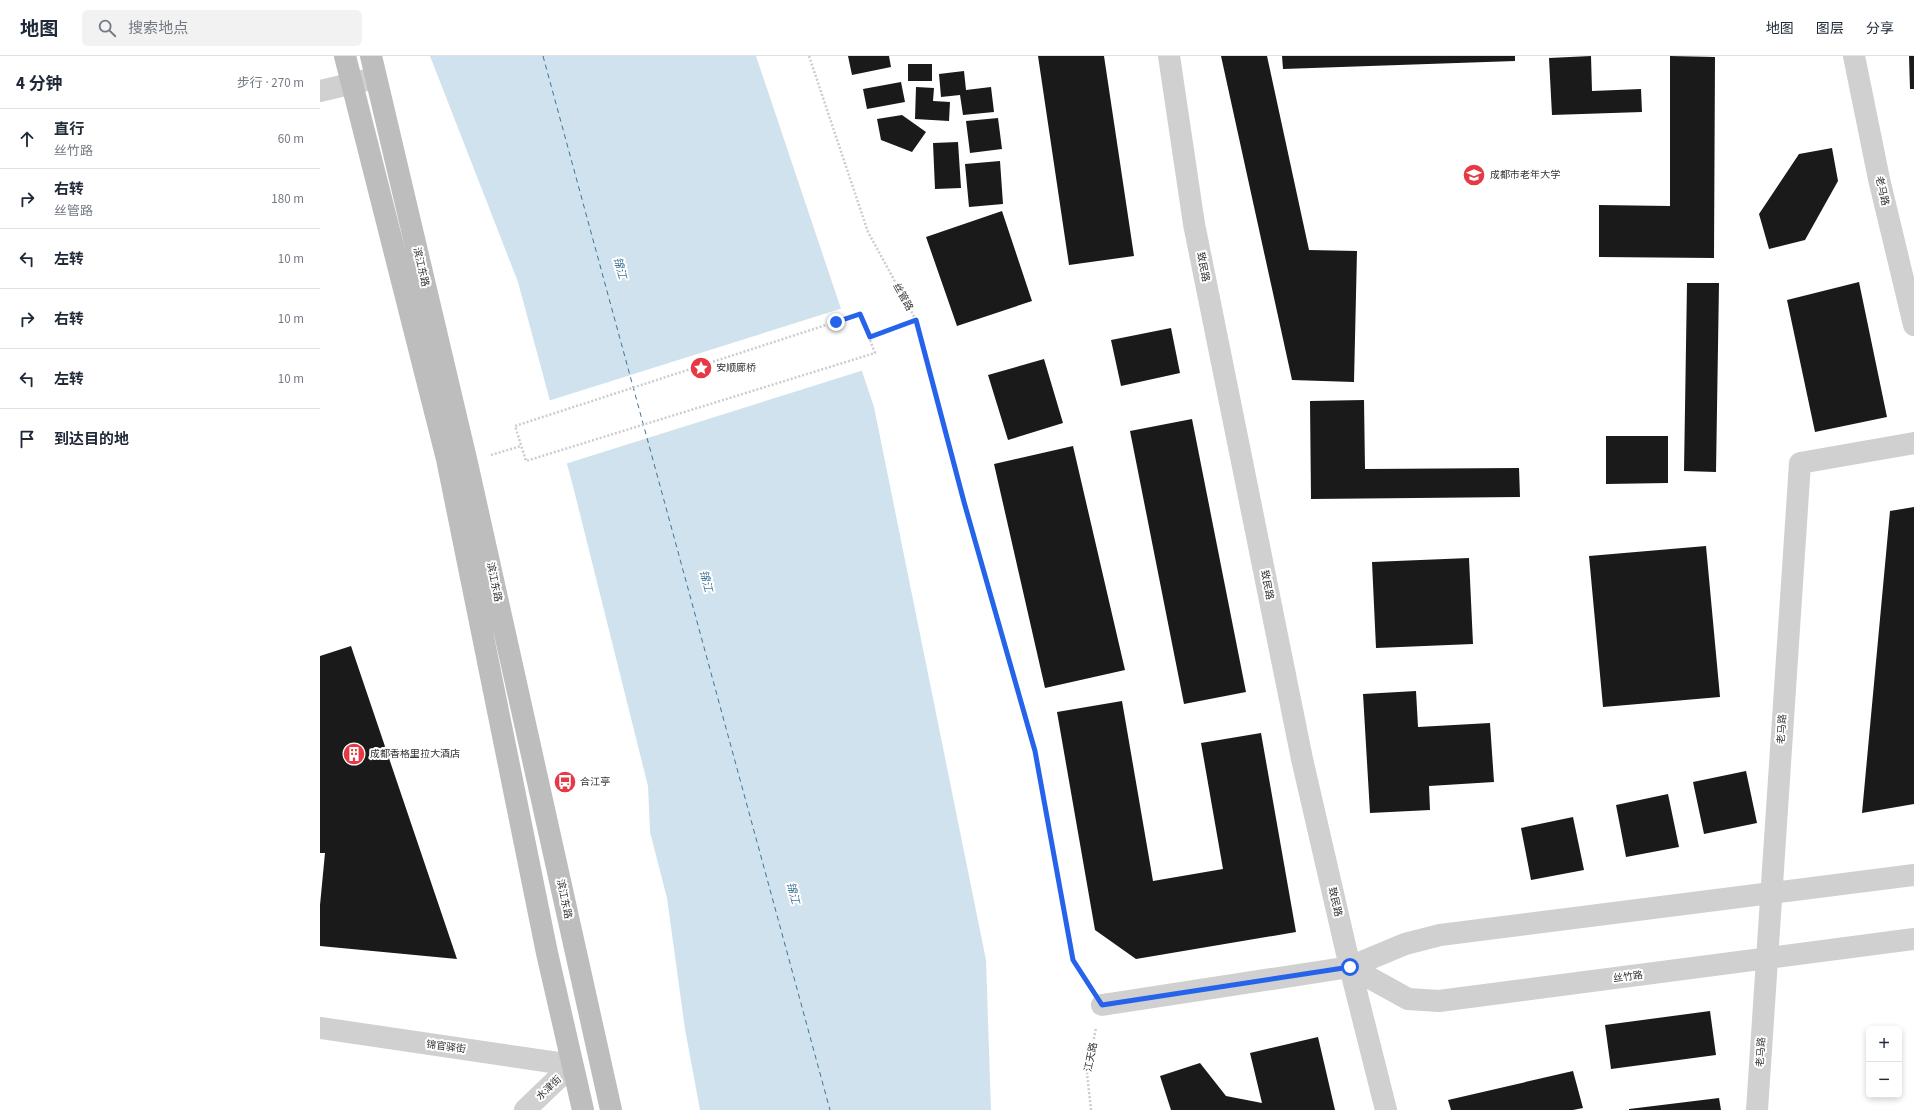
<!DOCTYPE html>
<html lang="zh">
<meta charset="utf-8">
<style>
:root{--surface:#fff;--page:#f2f2f3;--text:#1f2937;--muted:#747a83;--line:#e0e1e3}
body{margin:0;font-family:"Source Sans 3","Noto Sans SC",sans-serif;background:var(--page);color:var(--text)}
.controls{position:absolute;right:12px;bottom:12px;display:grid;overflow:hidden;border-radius:6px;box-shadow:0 2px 6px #0003}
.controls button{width:36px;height:36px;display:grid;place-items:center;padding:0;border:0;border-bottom:1px solid var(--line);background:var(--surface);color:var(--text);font:20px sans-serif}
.stop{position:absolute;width:12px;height:12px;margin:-9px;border:3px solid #2563eb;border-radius:50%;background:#fff}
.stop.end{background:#2563eb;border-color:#fff;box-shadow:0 1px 4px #0008}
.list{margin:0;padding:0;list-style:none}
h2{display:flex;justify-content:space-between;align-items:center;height:52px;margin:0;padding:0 16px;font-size:17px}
h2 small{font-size:13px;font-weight:400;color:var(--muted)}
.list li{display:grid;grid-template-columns:26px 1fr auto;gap:12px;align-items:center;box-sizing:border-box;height:60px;padding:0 16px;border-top:1px solid var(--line)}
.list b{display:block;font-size:15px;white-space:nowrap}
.list p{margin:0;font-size:13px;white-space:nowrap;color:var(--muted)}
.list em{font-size:13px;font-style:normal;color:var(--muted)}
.icon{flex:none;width:22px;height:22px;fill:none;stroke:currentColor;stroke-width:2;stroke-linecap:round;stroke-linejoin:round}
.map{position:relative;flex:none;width:1594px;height:1054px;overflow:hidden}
header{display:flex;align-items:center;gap:24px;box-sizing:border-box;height:56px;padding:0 20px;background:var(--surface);border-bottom:1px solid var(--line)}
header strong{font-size:19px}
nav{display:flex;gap:22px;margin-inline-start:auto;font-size:14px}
.search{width:280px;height:36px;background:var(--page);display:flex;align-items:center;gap:10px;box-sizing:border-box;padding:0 14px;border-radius:6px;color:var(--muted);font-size:15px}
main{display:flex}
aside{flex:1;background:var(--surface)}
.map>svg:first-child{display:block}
.water{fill:#cfe2ee}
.pier{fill:#fff}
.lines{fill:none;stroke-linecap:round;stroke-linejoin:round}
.ferry{stroke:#3f7597;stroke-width:1;stroke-dasharray:5 4;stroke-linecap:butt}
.building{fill:#1a1a1a}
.path{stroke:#cdcdcd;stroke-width:2.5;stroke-dasharray:2 2;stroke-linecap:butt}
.minor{stroke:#d0d0d0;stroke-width:22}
.tertiary{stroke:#d0d0d0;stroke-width:22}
.secondary{stroke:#bdbdbd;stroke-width:22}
.route{stroke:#2563eb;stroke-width:5}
.labels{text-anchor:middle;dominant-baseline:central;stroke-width:4;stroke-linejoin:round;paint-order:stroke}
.poi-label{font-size:10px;fill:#333;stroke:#fff;text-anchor:start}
.street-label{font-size:10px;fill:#333;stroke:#fff}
.water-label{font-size:11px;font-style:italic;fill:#3f7597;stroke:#fff}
</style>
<header>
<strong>地图</strong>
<div class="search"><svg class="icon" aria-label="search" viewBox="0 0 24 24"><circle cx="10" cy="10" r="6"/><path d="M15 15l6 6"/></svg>搜索地点</div>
<nav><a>地图</a><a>图层</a><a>分享</a></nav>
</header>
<main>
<aside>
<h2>4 分钟<small>步行 · 270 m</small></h2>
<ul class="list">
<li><svg class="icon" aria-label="ahead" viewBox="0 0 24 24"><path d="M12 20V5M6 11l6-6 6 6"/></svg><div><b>直行</b><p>丝竹路</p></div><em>60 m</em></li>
<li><svg class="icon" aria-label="right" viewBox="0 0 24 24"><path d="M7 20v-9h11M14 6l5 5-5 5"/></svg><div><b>右转</b><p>丝管路</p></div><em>180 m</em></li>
<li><svg class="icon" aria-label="left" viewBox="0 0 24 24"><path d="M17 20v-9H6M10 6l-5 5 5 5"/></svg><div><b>左转</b></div><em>10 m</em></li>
<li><svg class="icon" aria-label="right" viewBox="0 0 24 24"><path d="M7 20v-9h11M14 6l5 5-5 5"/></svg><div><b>右转</b></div><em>10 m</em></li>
<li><svg class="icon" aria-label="left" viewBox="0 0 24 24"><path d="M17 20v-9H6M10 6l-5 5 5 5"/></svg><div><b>左转</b></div><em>10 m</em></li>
<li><svg class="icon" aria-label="arrive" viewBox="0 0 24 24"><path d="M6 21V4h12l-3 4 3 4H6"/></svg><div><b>到达目的地</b></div></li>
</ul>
</aside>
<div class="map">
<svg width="1594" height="1054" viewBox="0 0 1594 1054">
<rect width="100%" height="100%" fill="#fff"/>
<!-- water -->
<path class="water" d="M110,0h326l118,351 112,553 5,150h-291l-15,-81 -18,-131 -17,-66 -2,-46 -74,-296 -56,-208z"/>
<!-- pier -->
<path class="pier" d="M523,252l21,62 -299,94 -17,-63z"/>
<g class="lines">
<!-- ferry -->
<path class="ferry" d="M223,0l287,1054"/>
</g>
<!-- building -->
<path class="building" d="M528,0h41l2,11 -39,8z
M718,0h66l30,200 -65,9z
M901,0h46l42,194 48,1 -3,131 -62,-2z
M962,0h233v5l-232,8z
M1271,0l1,35 49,-2 1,23 -90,3 -3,-57z
M1350,0l45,1 -1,201 -115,-1v-52l71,1z
M1589,0h5v33h-4z
M588,8h24v17h-24z
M644,15l2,19 25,-3 3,25 -31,3 -3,-20 -19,2 -2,-23z
M581,26l4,20 -38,7 -4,-20z
M596,31l18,1 -1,13 17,1 -1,19 -34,-2z
M582,59l24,17 -14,20 -31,-12 -4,-21z
M678,62l4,31 -32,4 -4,-32z
M638,86l3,46 -26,1 -2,-46z
M1512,92l6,33 -33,59 -36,9 -10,-35 40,-60z
M680,105l3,43 -34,3 -4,-43z
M682,155l30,90 -75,25 -31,-89z
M1539,226l28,135 -72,15 -28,-132z
M1367,227h32l-3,189 -32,-1z
M851,272l9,45 -59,13 -10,-46z
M724,303l19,64 -55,17 -20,-65z
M1044,344l1,69 154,-1 1,29 -209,2 -1,-98z
M872,363l54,273 -62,12 -54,-273z
M1286,380h62v47l-62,1z
M753,390l52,224 -80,18 -51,-224z
M1594,451v297l-52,9 28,-302z
M1386,490l14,151 -117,10 -14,-151z
M1149,502l4,86 -97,4 -4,-86z
M31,590l106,313 -137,-13v-41l5,-52h-5v-197z
M1096,635l2,36 72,-4 4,59 -65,4 1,24 -60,3 -7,-119z
M802,645l31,180 70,-12 -22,-126 60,-10 35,199 -160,27 -41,-29 -38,-218z
M1426,715l11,52 -53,11 -11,-52z
M1348,738l11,53 -53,10 -10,-52z
M1253,761l11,53 -53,10 -10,-52z
M1390,955l6,44 -105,14 -6,-44z
M998,981l17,73h-164l-11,-34 40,-13 26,33 36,7 -12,-50z
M1253,1015l10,37 -10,2h-122l-3,-10z
M1399,1042l2,12h-92v-1z"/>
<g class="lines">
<!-- path -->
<path class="path" d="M489,0l59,176 48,88 48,182 71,249 38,209 16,25
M540,258l15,39 -349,108 -11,-35z
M550,281l46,-17
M171,399l30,-9
M771,1054l-4,-37 9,-45"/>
<!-- minor -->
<path class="minor" d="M849,0l25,168 108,535 48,208 36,143
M0,35l55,-13
M1030,911l58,32 31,2 475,-62
M782,949l248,-38 55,-23 35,-9 474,-60
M0,972l252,37
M205,1054l47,-45
M1437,1054l43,-647 114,-20"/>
<!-- tertiary -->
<path class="tertiary" d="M1534,0l25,123 35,146"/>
<!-- secondary -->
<path class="secondary" d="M25,0l102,403 100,494 36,157
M51,0l96,407 144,647"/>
</g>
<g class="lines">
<!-- route -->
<path class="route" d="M516,266l24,-8 10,23 46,-17 48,182 71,249 38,209 29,45 248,-38"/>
</g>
<!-- icons -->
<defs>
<g id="university-disc" transform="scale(1.15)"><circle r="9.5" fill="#e63946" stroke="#fff"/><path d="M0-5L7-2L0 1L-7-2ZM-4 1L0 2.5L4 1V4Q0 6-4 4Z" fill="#fff"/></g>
<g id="sight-disc" transform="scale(1.15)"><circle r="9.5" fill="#e63946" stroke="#fff"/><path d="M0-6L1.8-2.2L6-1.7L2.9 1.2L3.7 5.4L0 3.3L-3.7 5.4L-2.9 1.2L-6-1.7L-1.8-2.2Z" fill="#fff"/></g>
<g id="building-disc" transform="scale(1.15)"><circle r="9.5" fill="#e63946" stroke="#fff"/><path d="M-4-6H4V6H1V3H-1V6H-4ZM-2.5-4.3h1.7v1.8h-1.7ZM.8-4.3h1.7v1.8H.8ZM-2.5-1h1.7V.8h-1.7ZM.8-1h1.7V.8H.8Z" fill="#fff"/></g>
<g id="bus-disc" transform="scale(1.15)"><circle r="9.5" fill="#e63946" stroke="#fff"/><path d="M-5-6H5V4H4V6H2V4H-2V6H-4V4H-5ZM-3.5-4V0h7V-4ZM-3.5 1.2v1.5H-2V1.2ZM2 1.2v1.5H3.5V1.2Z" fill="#fff"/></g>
</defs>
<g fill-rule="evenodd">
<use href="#university-disc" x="1154" y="119"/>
<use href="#sight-disc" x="381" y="312"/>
<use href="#building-disc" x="34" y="698"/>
<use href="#bus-disc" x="245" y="726"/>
</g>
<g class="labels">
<!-- poi labels -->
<g class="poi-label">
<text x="1170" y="119">成都市老年大学</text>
<text x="396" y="312">安顺廊桥</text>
<text x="50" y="698">成都香格里拉大酒店</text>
<text x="260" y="726">合江亭</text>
</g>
<!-- street labels -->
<g class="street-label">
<text transform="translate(1562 135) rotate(77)">老马路</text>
<text transform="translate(101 211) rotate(77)">滨江东路</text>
<text transform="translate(883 211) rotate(79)">致民路</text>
<text transform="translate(583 241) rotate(61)">丝管路</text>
<text transform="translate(174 526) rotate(78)">滨江东路</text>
<text transform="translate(947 529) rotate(79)">致民路</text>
<text transform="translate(1462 673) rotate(-86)">老马路</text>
<text transform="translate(244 843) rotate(78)">滨江东路</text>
<text transform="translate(1015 846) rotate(77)">致民路</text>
<text transform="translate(1308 921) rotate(-7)">丝竹路</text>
<text transform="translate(126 991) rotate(8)">锦官驿街</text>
<text transform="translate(1441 996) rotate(-86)">老马路</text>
<text transform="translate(771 1001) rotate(-79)">江天路</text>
<text transform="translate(229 1032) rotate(-44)">水津街</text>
</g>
<!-- water labels -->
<g class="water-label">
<text transform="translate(300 212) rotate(75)">锦江</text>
<text transform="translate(386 525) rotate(75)">锦江</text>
<text transform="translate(473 837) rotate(75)">锦江</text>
</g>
</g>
</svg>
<div class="controls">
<button>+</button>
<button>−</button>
</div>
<div class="stop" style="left:1030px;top:911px"></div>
<div class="stop end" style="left:516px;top:266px"></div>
</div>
</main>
